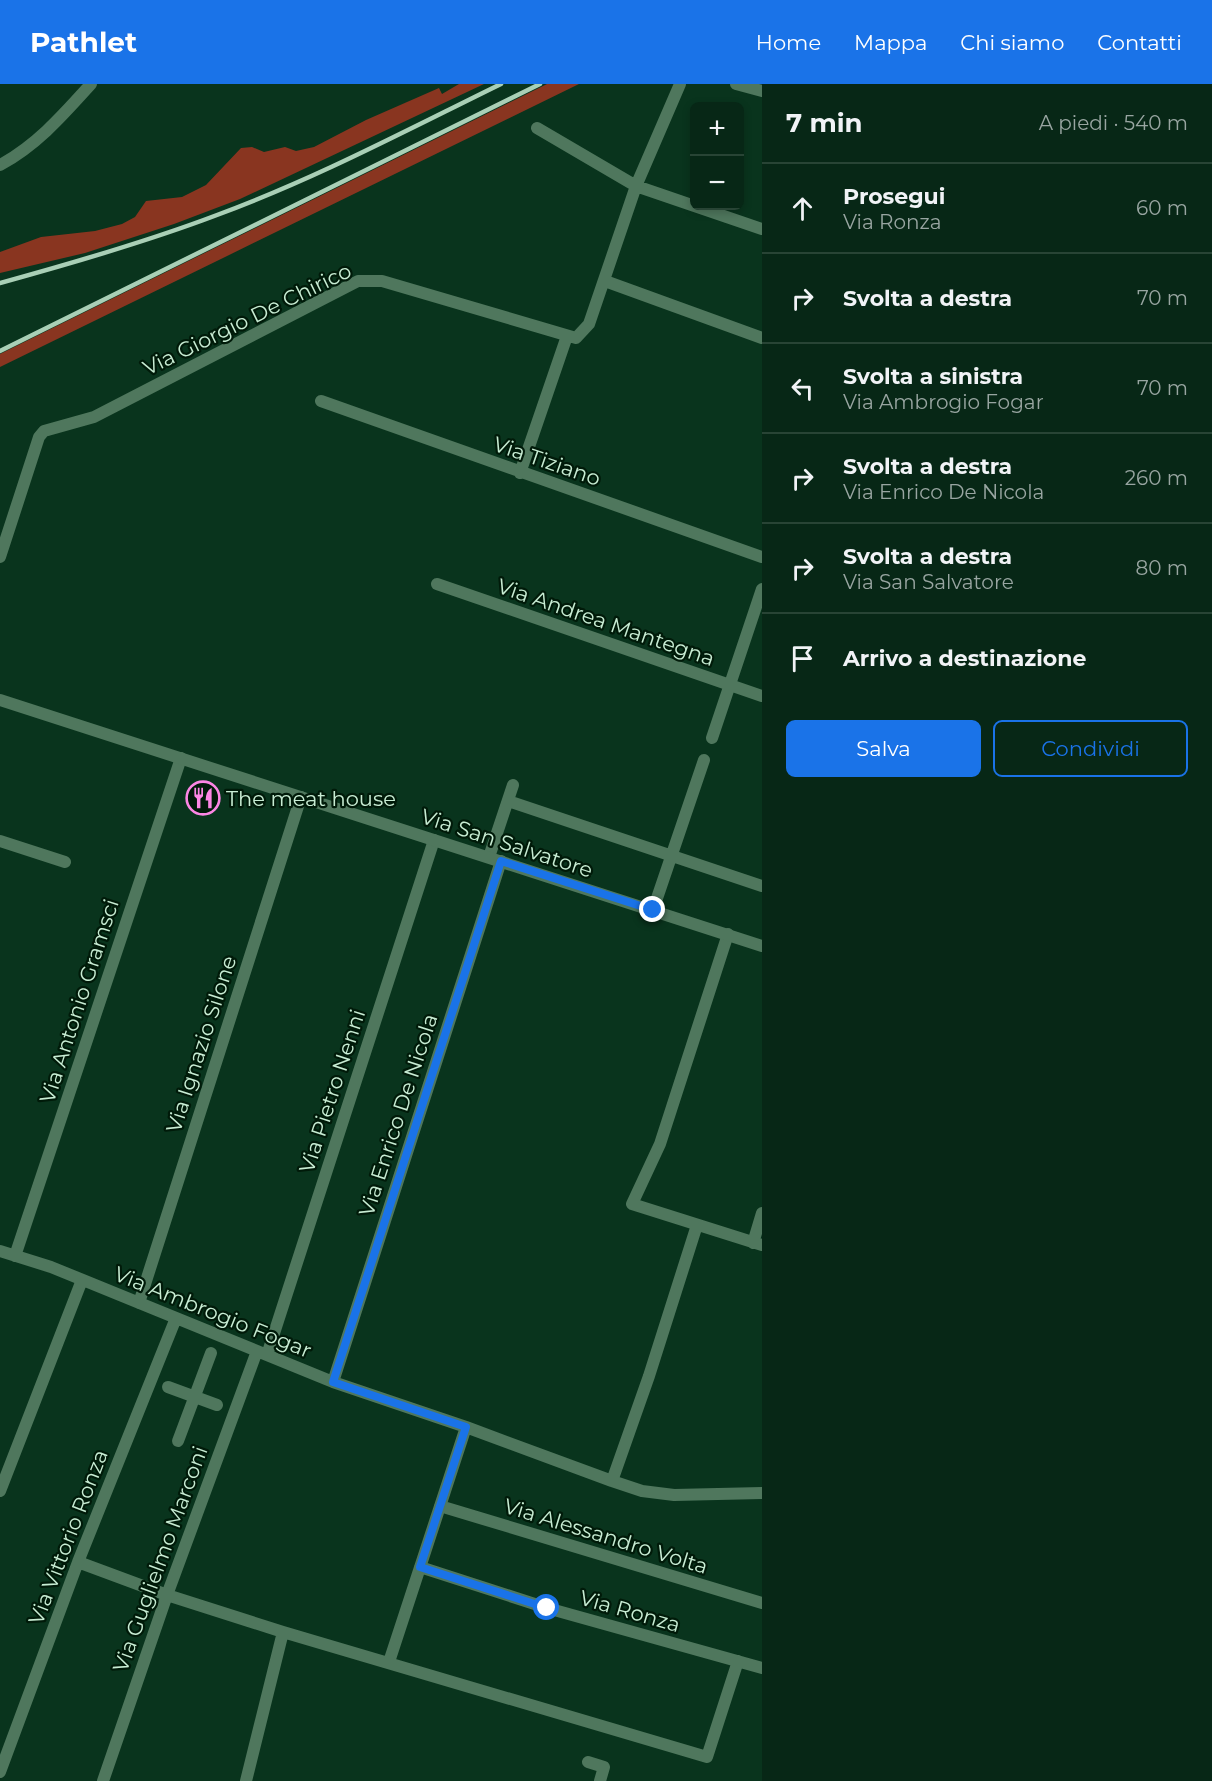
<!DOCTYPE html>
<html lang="it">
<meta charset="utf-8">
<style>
:root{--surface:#072716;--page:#102f1f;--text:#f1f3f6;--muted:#98a5a1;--line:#284435;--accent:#1a73e8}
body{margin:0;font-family:Montserrat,sans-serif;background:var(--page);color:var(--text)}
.controls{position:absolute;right:18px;top:18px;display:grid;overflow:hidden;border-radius:9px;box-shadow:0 3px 9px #0003}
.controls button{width:54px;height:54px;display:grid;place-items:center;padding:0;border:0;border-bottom:2px solid var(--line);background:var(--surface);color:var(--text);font:30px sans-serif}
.stop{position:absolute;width:18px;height:18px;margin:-14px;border:4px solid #1a73e8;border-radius:50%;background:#fff}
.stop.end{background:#1a73e8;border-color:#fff;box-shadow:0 2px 6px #0008}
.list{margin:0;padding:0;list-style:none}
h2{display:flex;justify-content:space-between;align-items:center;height:78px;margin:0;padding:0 24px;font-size:26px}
h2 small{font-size:20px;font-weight:400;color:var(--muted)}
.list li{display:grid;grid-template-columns:39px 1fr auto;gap:18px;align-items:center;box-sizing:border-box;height:90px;padding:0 24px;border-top:2px solid var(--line)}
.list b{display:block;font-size:22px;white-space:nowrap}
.list p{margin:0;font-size:20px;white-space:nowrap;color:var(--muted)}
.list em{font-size:20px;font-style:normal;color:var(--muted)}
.actions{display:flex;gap:12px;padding:18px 24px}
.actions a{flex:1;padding:14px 0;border:2px solid var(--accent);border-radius:9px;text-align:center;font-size:21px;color:var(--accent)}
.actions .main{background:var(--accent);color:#fff}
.icon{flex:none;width:33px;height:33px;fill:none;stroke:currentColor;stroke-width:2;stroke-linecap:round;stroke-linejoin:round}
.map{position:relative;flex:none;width:762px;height:1697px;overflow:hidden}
header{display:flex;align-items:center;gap:36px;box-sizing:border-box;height:84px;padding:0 30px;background:var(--accent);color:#fff}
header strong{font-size:28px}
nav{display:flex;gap:33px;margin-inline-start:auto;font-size:21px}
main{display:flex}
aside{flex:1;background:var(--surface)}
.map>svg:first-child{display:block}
.green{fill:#893520}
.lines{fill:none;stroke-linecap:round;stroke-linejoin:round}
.pedestrian{stroke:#4f775d;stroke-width:12}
.minor{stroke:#4f775d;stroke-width:12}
.tertiary{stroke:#4f775d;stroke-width:12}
.rail{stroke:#a9cfb6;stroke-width:4.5}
.route{stroke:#1a73e8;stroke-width:8}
.labels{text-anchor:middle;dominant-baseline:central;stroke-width:4.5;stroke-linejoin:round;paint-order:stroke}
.street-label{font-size:21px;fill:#c8edd4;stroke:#001a09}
.poi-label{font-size:21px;fill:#c8edd4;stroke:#001a09;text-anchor:start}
</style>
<header>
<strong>Pathlet</strong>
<nav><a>Home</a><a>Mappa</a><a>Chi siamo</a><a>Contatti</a></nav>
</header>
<main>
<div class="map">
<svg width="762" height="1697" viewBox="0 0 762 1697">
<rect width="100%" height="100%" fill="#09341d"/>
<!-- green -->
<path class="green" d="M459,0h25l-244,115 -66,25 -89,29 -85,20v-21l41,-15 54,-6 27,-7 13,-7 11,-16 36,-4 24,-12 35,-37 11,-1 12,5 21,-5 11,4 18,-4 52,-27 73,-32 3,6z
M547,0h32l-579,283v-13z"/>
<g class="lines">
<!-- pedestrian -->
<path class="pedestrian" d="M168,1303l49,18
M178,1357l33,-88"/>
<!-- minor -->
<path class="minor" d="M736,0l26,7
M537,44l99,58 126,43
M0,81c37,-20 63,-50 91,-81
M605,197l157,57
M321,317l441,156
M520,389l47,-137
M0,473l39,-120 5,-6 50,-14 264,-136h24l194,57 13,-14 47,-138 44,-102
M437,500l325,112
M712,654l50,-149
M508,717l254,85
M0,757l65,21
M489,773l24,-72
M653,826l51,-150
M728,850l-68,210 -28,60 130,41
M753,1159l9,-30
M0,1167l51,16 282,115 133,45 146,54 30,10 32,4 88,-2
M15,1172l166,-498
M139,1219l162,-506
M267,1271l167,-515
M333,1298l168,-521
M612,1397l37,-105 48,-151
M0,1407l82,-211
M440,1422l322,97
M78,1478l89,33 116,37 424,125 31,-96
M420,1483l127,41 215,60
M389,1578l77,-235
M588,1678l16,5 -4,14
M0,1688l78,-210 98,-244
M103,1697l64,-186 90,-244
M246,1697l37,-149"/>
<!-- tertiary -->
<path class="tertiary" d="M0,616l762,246"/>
<!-- rail -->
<path class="rail" d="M0,199c73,-20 146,-41 217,-68 98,-36 190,-85 284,-131
M0,267l540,-267"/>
</g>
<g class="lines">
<!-- route -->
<path class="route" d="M547,1524l-127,-41 46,-140 -133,-45 168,-521 152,49"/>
</g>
<!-- icons -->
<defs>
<g id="restaurant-ring" transform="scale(1.725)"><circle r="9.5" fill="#001a09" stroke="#fc86e4" stroke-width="1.5"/><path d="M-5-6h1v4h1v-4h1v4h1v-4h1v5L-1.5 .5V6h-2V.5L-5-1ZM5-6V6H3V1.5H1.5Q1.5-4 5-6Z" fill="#fc86e4"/></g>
</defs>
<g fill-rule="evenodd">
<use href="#restaurant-ring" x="203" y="714"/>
</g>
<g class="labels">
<!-- street labels -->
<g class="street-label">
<text transform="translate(247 235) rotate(-26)">Via Giorgio De Chirico</text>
<text transform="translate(547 377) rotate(19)">Via Tiziano</text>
<text transform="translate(606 538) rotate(19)">Via Andrea Mantegna</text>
<text transform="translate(507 759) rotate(18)">Via San Salvatore</text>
<text transform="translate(79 917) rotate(-72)">Via Antonio Gramsci</text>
<text transform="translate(201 960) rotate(-72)">Via Ignazio Silone</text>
<text transform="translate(332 1007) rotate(-72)">Via Pietro Nenni</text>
<text transform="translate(398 1031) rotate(-72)">Via Enrico De Nicola</text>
<text transform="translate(213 1228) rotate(22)">Via Ambrogio Fogar</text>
<text transform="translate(606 1452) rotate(17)">Via Alessandro Volta</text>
<text transform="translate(68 1453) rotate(-69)">Via Vittorio Ronza</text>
<text transform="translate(160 1475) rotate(-70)">Via Guglielmo Marconi</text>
<text transform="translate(630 1527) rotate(16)">Via Ronza</text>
</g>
<!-- poi labels -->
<g class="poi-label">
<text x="226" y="714">The meat house</text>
</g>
</g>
</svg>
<div class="controls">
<button>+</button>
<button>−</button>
</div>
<div class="stop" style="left:547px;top:1524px"></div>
<div class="stop end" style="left:653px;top:826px"></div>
</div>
<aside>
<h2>7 min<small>A piedi · 540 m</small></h2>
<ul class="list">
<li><svg class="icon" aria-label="ahead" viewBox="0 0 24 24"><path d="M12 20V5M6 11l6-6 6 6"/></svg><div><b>Prosegui</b><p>Via Ronza</p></div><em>60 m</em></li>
<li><svg class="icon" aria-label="right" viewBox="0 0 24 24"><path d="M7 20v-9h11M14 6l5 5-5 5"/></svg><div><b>Svolta a destra</b></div><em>70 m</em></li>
<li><svg class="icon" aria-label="left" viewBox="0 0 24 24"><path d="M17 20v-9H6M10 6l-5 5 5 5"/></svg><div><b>Svolta a sinistra</b><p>Via Ambrogio Fogar</p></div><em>70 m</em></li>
<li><svg class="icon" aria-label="right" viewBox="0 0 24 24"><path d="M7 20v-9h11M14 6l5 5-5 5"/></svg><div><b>Svolta a destra</b><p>Via Enrico De Nicola</p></div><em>260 m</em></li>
<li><svg class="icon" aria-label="right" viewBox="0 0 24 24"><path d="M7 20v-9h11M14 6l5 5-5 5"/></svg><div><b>Svolta a destra</b><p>Via San Salvatore</p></div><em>80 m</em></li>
<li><svg class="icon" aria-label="arrive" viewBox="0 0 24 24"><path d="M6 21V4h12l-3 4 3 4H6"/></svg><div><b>Arrivo a destinazione</b></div></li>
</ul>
<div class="actions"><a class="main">Salva</a><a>Condividi</a></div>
</aside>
</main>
